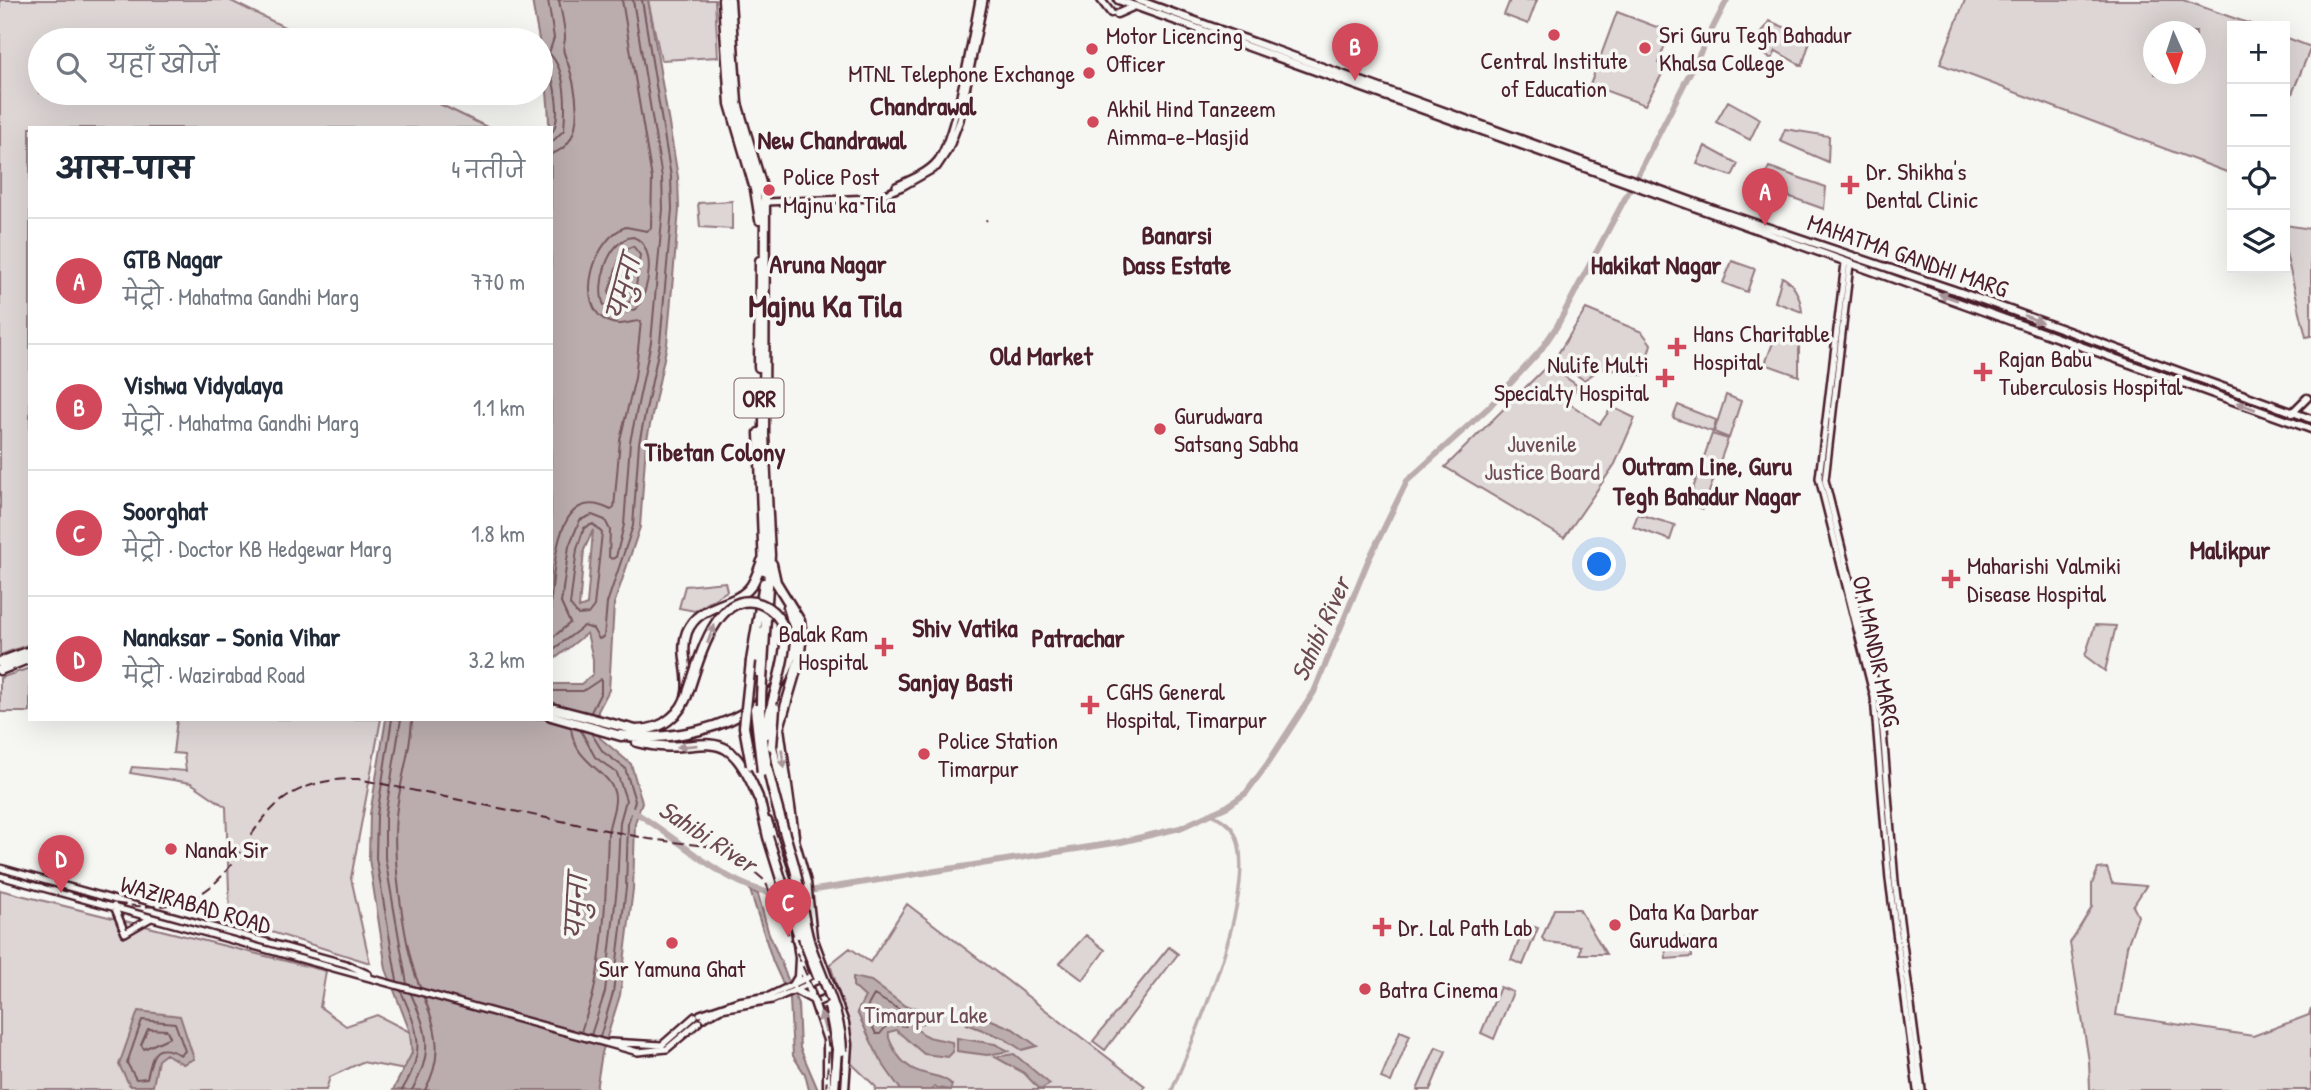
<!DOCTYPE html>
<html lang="hi">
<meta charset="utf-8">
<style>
:root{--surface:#fff;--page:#f2f2f3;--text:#1f2937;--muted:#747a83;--line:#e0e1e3;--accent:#d1495b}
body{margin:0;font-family:"Patrick Hand","Playpen Sans Deva",sans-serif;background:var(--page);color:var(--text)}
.controls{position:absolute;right:21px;top:21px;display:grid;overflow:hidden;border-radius:0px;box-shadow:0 7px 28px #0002}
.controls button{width:63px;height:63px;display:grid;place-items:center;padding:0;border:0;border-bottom:2px solid var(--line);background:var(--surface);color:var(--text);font:35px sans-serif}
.compass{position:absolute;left:2143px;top:21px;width:63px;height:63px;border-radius:50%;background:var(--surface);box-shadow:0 7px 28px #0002;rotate:177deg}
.you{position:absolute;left:1600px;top:565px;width:24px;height:24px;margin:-18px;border:5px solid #fff;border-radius:50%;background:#1a73e8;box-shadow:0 0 0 10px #1a73e833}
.badge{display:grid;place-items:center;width:46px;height:46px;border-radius:50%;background:var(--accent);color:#fff;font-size:23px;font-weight:700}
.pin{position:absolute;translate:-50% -58px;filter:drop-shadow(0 2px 4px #0008)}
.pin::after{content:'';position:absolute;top:37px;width:24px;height:21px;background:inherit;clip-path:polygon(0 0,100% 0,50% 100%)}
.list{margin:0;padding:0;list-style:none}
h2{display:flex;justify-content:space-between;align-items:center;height:91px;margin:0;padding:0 28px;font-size:30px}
h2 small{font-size:23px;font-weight:400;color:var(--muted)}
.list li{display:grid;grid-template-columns:46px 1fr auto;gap:21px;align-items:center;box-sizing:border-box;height:126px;padding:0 28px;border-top:2px solid var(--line)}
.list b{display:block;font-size:26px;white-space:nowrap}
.list p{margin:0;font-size:23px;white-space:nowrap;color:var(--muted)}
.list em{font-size:23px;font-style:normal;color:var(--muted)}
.icon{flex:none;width:38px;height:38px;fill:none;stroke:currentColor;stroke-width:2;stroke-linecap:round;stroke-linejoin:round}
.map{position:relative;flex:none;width:2311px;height:1090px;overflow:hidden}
.search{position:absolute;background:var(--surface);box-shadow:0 7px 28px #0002;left:28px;top:28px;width:525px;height:77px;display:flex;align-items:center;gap:18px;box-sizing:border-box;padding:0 24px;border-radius:38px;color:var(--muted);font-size:26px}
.panel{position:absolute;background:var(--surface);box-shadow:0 7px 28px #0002;left:28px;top:126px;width:525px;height:595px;border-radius:0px}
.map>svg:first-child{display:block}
.green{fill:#ddd6d5;stroke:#947a80;stroke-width:2;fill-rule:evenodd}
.water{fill:#bbadae;stroke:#8e747a;stroke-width:2;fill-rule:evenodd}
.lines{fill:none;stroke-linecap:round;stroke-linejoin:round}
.shore{stroke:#77585f;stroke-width:2}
.canal{stroke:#bbadae;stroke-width:3.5}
.river{stroke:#bbadae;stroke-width:6}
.secondary-casing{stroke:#4a1f2b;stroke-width:10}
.primary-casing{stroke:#4a1f2b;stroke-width:11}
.highway-casing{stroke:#4a1f2b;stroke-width:13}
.secondary{stroke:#f6f6f2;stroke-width:5}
.primary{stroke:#f6f6f2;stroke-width:6}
.highway{stroke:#f6f6f2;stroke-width:8}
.rail{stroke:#4a1f2b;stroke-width:2;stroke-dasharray:10 5;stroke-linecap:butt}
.highway-bridge-casing{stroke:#4a1f2b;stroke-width:13;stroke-linecap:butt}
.highway-bridge{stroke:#f6f6f2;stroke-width:8}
.oneway{fill:#a99598}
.poi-dot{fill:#d1495b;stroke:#f6f6f2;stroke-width:2.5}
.labels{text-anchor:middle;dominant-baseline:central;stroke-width:7;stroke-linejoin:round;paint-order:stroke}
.shield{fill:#f6f6f2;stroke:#7e6067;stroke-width:2}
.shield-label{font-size:23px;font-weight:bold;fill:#4a1f2b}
.poi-label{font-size:24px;fill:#4a1f2b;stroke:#f6f6f2;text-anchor:start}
.street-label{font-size:24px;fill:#4a1f2b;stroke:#f6f6f2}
.park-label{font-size:24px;fill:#6f4d56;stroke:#f6f6f2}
.neighbourhood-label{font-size:26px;font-weight:bold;fill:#4a1f2b;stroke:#f6f6f2}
.water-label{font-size:26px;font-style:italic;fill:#6c4a52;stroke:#f6f6f2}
.district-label{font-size:32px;font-weight:bold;fill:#4a1f2b;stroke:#f6f6f2}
</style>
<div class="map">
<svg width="2311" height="1090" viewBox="0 0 2311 1090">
<rect width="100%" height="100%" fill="#f6f6f2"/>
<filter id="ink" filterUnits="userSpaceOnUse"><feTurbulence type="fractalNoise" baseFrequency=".0143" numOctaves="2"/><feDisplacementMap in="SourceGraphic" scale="14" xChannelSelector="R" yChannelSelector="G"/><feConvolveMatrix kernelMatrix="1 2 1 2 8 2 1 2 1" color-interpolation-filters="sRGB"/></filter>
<g filter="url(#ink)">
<!-- green -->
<path class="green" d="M0,0h229l82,40h-271v53h377l72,35h-459v516l-30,11z
M648,0h67l3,57 -57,3z
M1510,0h27l-9,24 -24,-9z
M1965,0h218l73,26h-24v148l-292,-110zM2154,32h42v42h-42z
M1617,12l53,20 -12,31 8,4 -21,38 -55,-20z
M1769,21l42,17 -9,28 -26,-15 -4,8 -13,-7 4,-7 9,4 -14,-9z
M2285,37l26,10 -26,64z
M1728,101l32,18 -10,21 -34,-18z
M1785,129l44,7 -1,26 -48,-21z
M1705,146l33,18 -6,12 -35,-12z
M1769,167l57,20 -2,22 -64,-23z
M732,201v28l-32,-2 -2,-24z
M2285,225l26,4v107l-5,1 -21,-88z
M1732,261l23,8 -8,23 -24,-9z
M1782,277c12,5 19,22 20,35l-27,-10z
M1586,309l56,23 9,12 -8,31 -41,-7 -18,12 -30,-20z
M1777,332l22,8v36l-34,-12z
M1548,365l30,21 -11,16 33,22 12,-17 23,11 -20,46 -51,74 -119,-71z
M1726,395l15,6 -12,37 -15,-6z
M1678,405l38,15 -3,12 -40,-14z
M1712,434l16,5 -25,70 -15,-6z
M1638,514l37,11 -5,15 -37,-13z
M725,582l2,9 -32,20 -16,-3 6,-22z
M2095,625l21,1 -11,45 -20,-15z
M30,668v44h-30v-34z
M177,719h204l-30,159 19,85 -140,-44 -4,-112 -35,-24 -61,-10 2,-6 54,4 -2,-17 -11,-1z
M2107,868l5,15 34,3 -13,20 5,10 -11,30 -11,69 137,21 56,-21 2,-7v82h-221l-1,-29 -19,-118 22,-36v-23l6,-15z
M0,890l326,81 -6,36 26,19 31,-11 33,17 2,21 -6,17 -44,-8 -32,15 -4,13h-326z
M907,904l238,182 -3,4h-267l1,-3 -25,-24 -5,-48 -16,-51 20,-16 20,14z
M1554,909h25l27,45h-26l1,-8 -35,-4 -4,-4z
M1526,924l12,4 -15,37 -12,-5z
M1086,935l19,15 -22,30 -23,-17z
M1691,938l1,19 -26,2 -1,-19z
M1169,947l9,7 -73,96 -12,-9z
M1500,987l13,5 -19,47 -13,-6z
M1400,1031l10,4 -19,47 -10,-4z
M1436,1047l10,4 -16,39h-13z"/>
<!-- water -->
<path class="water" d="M532,0h116l30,177 1,33 -12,134 -21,100 -6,83 -26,77 -5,86 -11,21 -1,17 3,10 31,26 11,38 -7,21 -2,66 -13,106 -18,58 -6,37h-203l19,-37 -2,-21 -24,-63 -17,-110 1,-45 16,-95h165v-35h30l12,-10v-15l-6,-26 -36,29v-534h-2c0,-45 -10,-85 -17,-128zM593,530l-6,75 -8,3 5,-58z
M750,890l8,4 10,37 30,73 2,44 18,42h-9l-4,-16 -12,-18 -3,-57 -17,-37z
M853,977l18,4 34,25 31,5 3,4 -3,6 -21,3 -2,3 15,10 24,5 1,10 -5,5 -24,-3 -28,-24 -7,2c-1,6 1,9 4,15 17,35 46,22 59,38l-2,5 -16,-3 -2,3h-31l-21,-30 -23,-48 8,-15 -12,-11z
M138,1011l42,5 14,43 -11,5 -17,-10 -8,6 -5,26h-23l-11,-21z
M977,1014l36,15 24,17 -15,4 -19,-12 -36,-14z
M957,1038l38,6 14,7 -22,4 -30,-4z
M1014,1054l36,30 -10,6 -16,-17 -29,-16z"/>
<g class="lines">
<!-- shore -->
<path class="shore" d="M548,0l6,38 -5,15c18,18 17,53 15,77l-13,13
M541,63l9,5c4,17 13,51 1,66
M551,154c40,-11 24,-74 13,-101 -2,-5 1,-10 1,-15 0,-13 -4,-26 -6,-38
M633,237c25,8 16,56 3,72l-19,5 -13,-9c-9,-19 4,-66 29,-68z
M633,246l7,9 -4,32 -6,15 -11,3 -7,-4 -3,-10 13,-40z
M593,524l9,9 -8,73 -6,8 -10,1 -8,-10 7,-56 7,-21z
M551,598c4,-33 5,-116 60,-88l3,-2 6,-68 15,-62 6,-57c-11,0 -20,6 -32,1 -37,-16 -14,-86 17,-95l21,4 4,-3 1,-49 -30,-179
M551,639l19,-16 -9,-20 8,-57 11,-26 12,-5 13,5 5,10 -1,27 3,2 4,-2 8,-32 6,-83 21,-100 12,-133 -1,-31 -29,-178
M551,651l33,-25 9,3 6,10 5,-2 3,-34 26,-77 6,-83 21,-100 12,-134 -1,-32 -29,-177
M551,691h32l18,-12v13l-10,20
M392,719l-15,96 -1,43 21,123
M401,719l-16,97v42l22,126
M412,719c-1,32 -13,65 -16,97 -4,39 8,135 24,171
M571,728c4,38 42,42 44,69 1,11 -6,25 -7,37 -2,52 -3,106 -14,156 -3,15 -9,28 -13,42
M581,731l14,26 22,16 9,27 -6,22 -3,65 -12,105 -14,43
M591,733l12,19 22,16 10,33 -7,22 -2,65 -13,105 -13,44
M401,991c17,40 26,59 1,99
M411,994c17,38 23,58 1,96
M874,995l35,20 -3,11 -18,-2 -8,10h-4l-11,-23z
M424,998c14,32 19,60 1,92
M142,1020l33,3 10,28 -4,4c-27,-14 -28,-1 -34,23l-11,1 -9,-16z
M148,1029l19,1 3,7 -26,12 -3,-4z"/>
<!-- canal -->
<path class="canal" d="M1172,1090c22,-52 92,-209 61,-260 -4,-7 -14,-12 -21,-16"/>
<!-- river -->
<path class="river" d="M631,810c50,28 93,79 152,85l338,-53 59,-14 48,-22 18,-13 22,-30 46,-71 54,-131 39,-80 82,-74 51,-56 17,-25 88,-165 82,-161"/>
<!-- secondary casing -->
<g class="secondary-casing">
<path id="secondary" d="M896,186c13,-6 31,-13 41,-25 19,-24 35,-126 42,-161
M765,202l110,-4 27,-11 35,-20 12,-18 11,-29 24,-120
M1845,263l-26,215 55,219 15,182 28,211
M1850,265l-25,215 56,226 14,176 27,208
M0,868l346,96 22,10
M0,876l638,176 29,-3 32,-27
M114,906l11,27 26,-15
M700,1014l38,-13 31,-5 50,-24
M704,1018l17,-9 51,-9 49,-21
M610,1042l52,3 33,-29"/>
</g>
<!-- primary casing -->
<g class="primary-casing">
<path id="primary" d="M1101,0l10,13
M1118,0l1193,429
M1138,0l578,210 244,82 351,127
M1117,14l18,-8
M2292,413l15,-15
M768,821l19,58 5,26
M794,836l13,46 6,55 32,86 3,21 -3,46
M795,929l4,29 28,82v50
M793,985l5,-8 1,-19 14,-3
M795,990l22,12 17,-7"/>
</g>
<!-- highway casing -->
<g class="highway-casing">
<path id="highway" d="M723,0l7,104 25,85 5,31
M730,0l7,103 28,94 -1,238 6,120 -8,126
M759,367l1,-106
M759,433l5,137
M772,564l4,18 24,39 2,13 -3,26 -20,68 15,108
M751,661l13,-78
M0,662l30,-11
M0,670l30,-12
M757,672l3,-40
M551,708l85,22c13,0 25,-3 35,-12 33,-27 5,-56 16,-86 12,-30 48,-24 64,-46 5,-7 8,-17 11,-25
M551,716l70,20
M619,735c75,12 203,-29 169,-128
M637,742c67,18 86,-30 121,55
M772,746l14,64
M760,802l8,35
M834,1090l3,-41"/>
</g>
<!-- secondary -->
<use href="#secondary" class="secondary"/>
<!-- primary -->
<use href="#primary" class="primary"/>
<!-- highway -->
<use href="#highway" class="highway"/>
<!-- rail -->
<path class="rail" d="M986,221l1,-2
M2026,321l285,102
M0,872c50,13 117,41 168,33 92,-14 65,-128 190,-126l291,60 65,8 27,13 24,21 57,129 7,39 -3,41"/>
<!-- highway-bridge casing -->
<g class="highway-bridge-casing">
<path id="highway-bridge" d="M751,661l-7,66 7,38
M762,681c-6,68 14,121 32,184 7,26 8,53 16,79 12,36 31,68 32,107
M686,698c12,-31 28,-112 75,-94 12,5 21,16 24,28 3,26 -16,73 -19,102
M755,709l7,63
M772,746l3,-38
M768,837l30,97
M794,889l10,52 14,36
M829,1006l8,43"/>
</g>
<!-- highway-bridge -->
<use href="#highway-bridge" class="highway-bridge"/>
</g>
<!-- one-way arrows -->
<defs><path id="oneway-solid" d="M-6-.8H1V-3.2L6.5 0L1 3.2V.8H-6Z" transform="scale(1.75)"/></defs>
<g class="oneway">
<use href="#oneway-solid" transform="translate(1948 297) rotate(-161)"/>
<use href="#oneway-solid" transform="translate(2033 319) rotate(21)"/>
<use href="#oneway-solid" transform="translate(2246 406) rotate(-160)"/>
<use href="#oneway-solid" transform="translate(711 634) rotate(-69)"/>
<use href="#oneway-solid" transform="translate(687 746) rotate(175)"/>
<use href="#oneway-solid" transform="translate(783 759) rotate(82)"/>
<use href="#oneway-solid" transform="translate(823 1022) rotate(-105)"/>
</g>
</g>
<!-- markers -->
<g class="poi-dot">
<circle cx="1554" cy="35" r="7"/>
<circle cx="1645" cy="48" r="7"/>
<circle cx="1092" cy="49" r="7"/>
<circle cx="1089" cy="73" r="7"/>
<circle cx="1093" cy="122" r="7"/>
<path d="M1846.5 174.5h7v7h7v7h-7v7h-7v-7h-7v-7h7z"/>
<circle cx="769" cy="190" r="7"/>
<path d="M1673.5 336.5h7v7h7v7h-7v7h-7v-7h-7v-7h7z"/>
<path d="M1979.5 361.5h7v7h7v7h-7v7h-7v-7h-7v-7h7z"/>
<path d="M1661.5 367.5h7v7h7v7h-7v7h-7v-7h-7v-7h7z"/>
<circle cx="1160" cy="429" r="7"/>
<path d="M1947.5 568.5h7v7h7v7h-7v7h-7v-7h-7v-7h7z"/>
<path d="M880.5 636.5h7v7h7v7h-7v7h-7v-7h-7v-7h7z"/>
<path d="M1086.5 694.5h7v7h7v7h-7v7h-7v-7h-7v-7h7z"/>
<circle cx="924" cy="754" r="7"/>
<circle cx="171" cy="849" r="7"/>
<circle cx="1615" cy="925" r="7"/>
<path d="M1378.5 916.5h7v7h7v7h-7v7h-7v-7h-7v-7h7z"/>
<circle cx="672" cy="943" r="7"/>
<circle cx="1365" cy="989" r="7"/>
</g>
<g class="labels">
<!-- shield labels -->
<rect class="shield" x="734.5" y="378.5" width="49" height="39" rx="5"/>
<g class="shield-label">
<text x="759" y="398">ORR</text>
</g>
<!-- poi labels -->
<g class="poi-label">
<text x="1659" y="34">Sri Guru Tegh Bahadur<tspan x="1659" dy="28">Khalsa College</tspan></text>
<text x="1106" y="35">Motor Licencing<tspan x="1106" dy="28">Officer</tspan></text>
<text x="1554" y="60" text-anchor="middle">Central Institute<tspan x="1554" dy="28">of Education</tspan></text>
<text x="1075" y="73" text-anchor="end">MTNL Telephone Exchange</text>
<text x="1107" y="108">Akhil Hind Tanzeem<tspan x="1107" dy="28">Aimma-e-Masjid</tspan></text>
<text x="1866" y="171">Dr. Shikha's<tspan x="1866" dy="28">Dental Clinic</tspan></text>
<text x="783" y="176">Police Post<tspan x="783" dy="28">Majnu ka Tila</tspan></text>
<text x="1693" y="333">Hans Charitable<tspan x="1693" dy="28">Hospital</tspan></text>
<text x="1999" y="358">Rajan Babu<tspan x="1999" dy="28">Tuberculosis Hospital</tspan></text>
<text x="1649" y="364" text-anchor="end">Nulife Multi<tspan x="1649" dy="28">Specialty Hospital</tspan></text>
<text x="1174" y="415">Gurudwara<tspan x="1174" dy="28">Satsang Sabha</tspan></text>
<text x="1967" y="565">Maharishi Valmiki<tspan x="1967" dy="28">Disease Hospital</tspan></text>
<text x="868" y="633" text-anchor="end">Balak Ram<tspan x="868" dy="28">Hospital</tspan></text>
<text x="1106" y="691">CGHS General<tspan x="1106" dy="28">Hospital, Timarpur</tspan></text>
<text x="938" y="740">Police Station<tspan x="938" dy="28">Timarpur</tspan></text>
<text x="185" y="849">Nanak Sir</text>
<text x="1629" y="911">Data Ka Darbar<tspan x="1629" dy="28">Gurudwara</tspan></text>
<text x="1398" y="927">Dr. Lal Path Lab</text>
<text x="672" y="968" text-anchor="middle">Sur Yamuna Ghat</text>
<text x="1379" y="989">Batra Cinema</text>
</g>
<!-- street labels -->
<g class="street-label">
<text transform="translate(1908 255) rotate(19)">MAHATMA GANDHI MARG</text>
<text transform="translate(1877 651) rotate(78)">OM MANDIR MARG</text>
<text transform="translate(196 904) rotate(16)">WAZIRABAD ROAD</text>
</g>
<!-- park labels -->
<g class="park-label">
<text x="1542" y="443">Juvenile<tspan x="1542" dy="28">Justice Board</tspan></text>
<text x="926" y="1014">Timarpur Lake</text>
</g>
<!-- neighbourhood labels -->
<g class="neighbourhood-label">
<text x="923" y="105">Chandrawal</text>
<text x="832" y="139">New Chandrawal</text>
<text x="1177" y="234">Banarsi<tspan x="1177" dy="30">Dass Estate</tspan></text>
<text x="828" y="263">Aruna Nagar</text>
<text x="1656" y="264">Hakikat Nagar</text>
<text x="1041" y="355">Old Market</text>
<text x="715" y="451">Tibetan Colony</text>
<text x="1707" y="465">Outram Line, Guru<tspan x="1707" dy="30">Tegh Bahadur Nagar</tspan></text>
<text x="2230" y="549">Malikpur</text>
<text x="965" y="627">Shiv Vatika</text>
<text x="1078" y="637">Patrachar</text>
<text x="956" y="681">Sanjay Basti</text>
</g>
<!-- water labels -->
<g class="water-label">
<text transform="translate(623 288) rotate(-75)">यमुना</text>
<text transform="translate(1320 629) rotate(-66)">Sahibi River</text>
<text transform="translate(708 836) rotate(33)">Sahibi River</text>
<text transform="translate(576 907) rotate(-87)">यमुना</text>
</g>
<!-- district labels -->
<g class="district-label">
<text x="825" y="305">Majnu Ka Tila</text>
</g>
</g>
</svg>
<div class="controls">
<button>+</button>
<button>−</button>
<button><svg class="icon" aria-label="locate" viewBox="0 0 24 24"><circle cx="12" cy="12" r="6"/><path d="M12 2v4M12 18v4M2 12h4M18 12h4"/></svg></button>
<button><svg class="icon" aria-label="layers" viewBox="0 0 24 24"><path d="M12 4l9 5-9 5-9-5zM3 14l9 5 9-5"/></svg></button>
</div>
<svg class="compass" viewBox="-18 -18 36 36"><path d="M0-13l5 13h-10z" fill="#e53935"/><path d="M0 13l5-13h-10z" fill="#747a83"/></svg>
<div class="you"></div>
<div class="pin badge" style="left:1765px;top:226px">A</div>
<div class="pin badge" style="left:1355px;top:81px">B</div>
<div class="pin badge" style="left:788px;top:937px">C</div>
<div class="pin badge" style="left:61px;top:893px">D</div>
<div class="search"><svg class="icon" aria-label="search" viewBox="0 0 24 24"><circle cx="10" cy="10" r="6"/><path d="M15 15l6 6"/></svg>यहाँ खोजें</div>
<section class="panel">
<h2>आस-पास<small>4 नतीजे</small></h2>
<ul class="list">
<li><span class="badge">A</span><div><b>GTB Nagar</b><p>मेट्रो · Mahatma Gandhi Marg</p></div><em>770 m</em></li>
<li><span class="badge">B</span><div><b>Vishwa Vidyalaya</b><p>मेट्रो · Mahatma Gandhi Marg</p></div><em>1.1 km</em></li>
<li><span class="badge">C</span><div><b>Soorghat</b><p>मेट्रो · Doctor KB Hedgewar Marg</p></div><em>1.8 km</em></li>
<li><span class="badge">D</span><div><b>Nanaksar - Sonia Vihar</b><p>मेट्रो · Wazirabad Road</p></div><em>3.2 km</em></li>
</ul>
</section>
</div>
